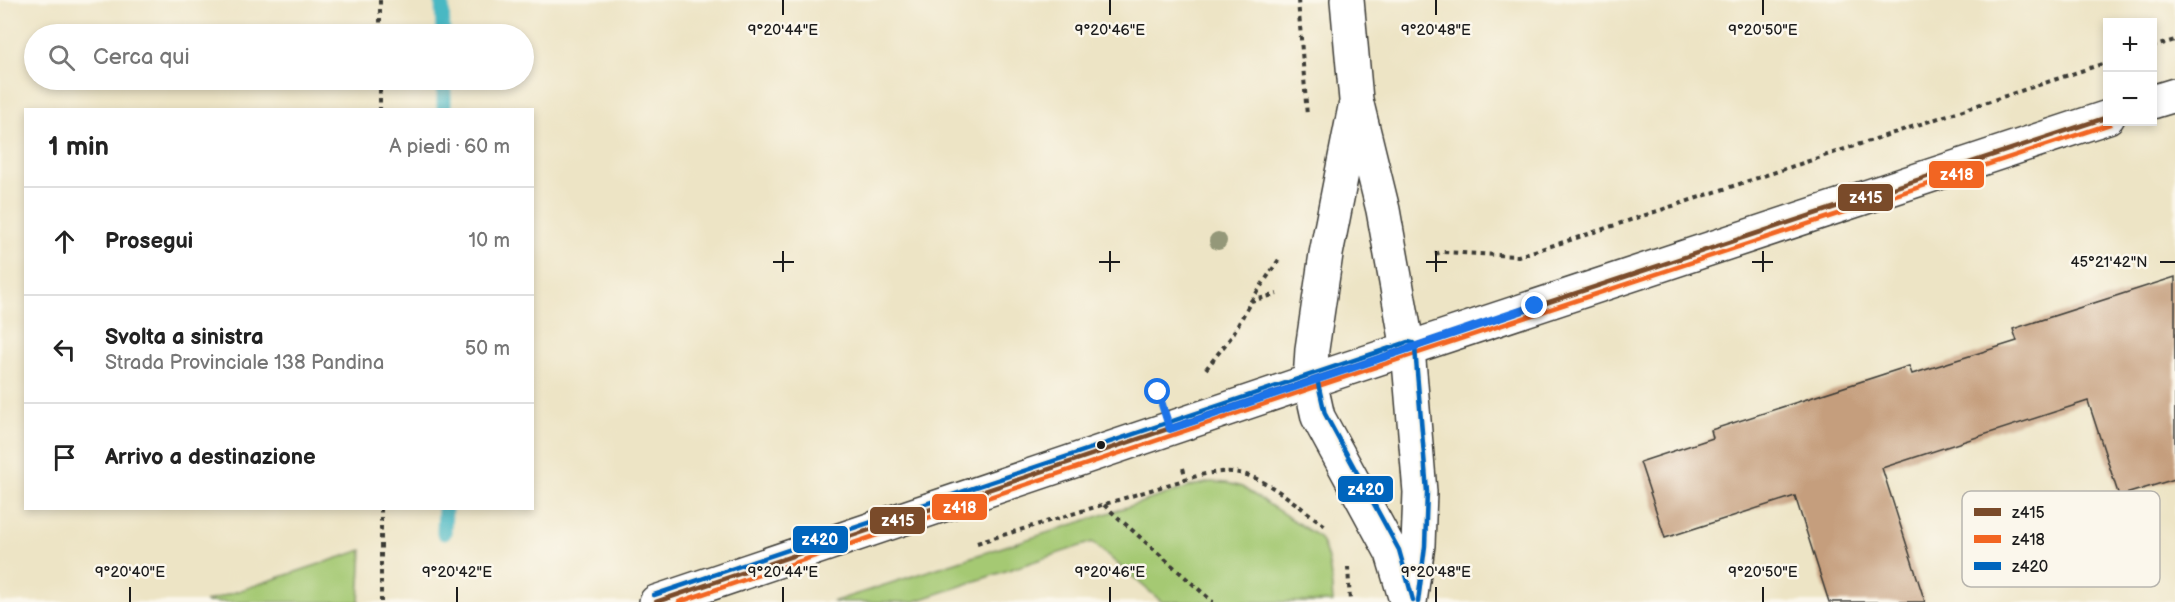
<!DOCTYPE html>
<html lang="it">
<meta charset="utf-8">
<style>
:root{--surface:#fff;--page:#f6f6f6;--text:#222;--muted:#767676;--line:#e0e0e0}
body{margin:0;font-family:"Balsamiq Sans",sans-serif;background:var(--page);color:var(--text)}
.controls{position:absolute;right:18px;top:18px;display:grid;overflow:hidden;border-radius:0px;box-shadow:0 3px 9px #0003}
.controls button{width:54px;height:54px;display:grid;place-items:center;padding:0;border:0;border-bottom:2px solid var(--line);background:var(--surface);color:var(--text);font:30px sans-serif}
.stop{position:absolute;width:18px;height:18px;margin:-14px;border:4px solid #1a73e8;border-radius:50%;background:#fff}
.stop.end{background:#1a73e8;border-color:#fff;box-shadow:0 2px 6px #0008}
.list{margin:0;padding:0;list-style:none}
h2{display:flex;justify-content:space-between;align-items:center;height:78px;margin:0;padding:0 24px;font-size:26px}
h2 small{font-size:20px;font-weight:400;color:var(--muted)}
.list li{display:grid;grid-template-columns:39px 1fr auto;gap:18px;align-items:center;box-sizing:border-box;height:108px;padding:0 24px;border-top:2px solid var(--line)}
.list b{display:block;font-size:22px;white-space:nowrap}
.list p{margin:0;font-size:20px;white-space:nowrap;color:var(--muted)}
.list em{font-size:20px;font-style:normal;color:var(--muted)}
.icon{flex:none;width:33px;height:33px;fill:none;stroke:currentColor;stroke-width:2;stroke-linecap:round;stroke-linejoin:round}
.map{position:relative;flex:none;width:2175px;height:602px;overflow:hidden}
.search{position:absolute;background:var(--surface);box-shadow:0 3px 9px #0003;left:24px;top:24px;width:510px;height:66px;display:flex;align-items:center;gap:15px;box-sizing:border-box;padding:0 21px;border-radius:33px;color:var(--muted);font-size:22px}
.panel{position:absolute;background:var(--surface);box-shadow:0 3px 9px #0003;left:24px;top:108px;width:510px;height:402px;border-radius:0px}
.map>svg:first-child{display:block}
.green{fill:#a5c973;stroke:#607248;stroke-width:1.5}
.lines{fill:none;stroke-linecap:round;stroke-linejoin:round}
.stream{stroke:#49b8c3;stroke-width:15}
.building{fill:#c59e7d}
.tertiary-casing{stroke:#3b3a35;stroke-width:36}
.path{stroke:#3b3a35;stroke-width:4;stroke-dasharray:4.5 4.5;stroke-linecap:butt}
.tertiary{stroke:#fff;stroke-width:33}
.bus-1-casing{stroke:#fbf7ec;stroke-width:9}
.bus-2-casing{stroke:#fbf7ec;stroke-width:9}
.bus-3-casing{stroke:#fbf7ec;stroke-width:9}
.bus-1{stroke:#7a4b2a;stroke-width:4.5}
.bus-2{stroke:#f26522;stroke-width:4.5}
.bus-3{stroke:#0065bd;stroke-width:4.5}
.tree{fill:#949879}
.route{stroke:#1a73e8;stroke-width:8}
.ticks{fill:none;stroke:#1c1c1c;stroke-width:2}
.bus-dot{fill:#1c1c1c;stroke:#fbf7ec;stroke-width:2}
.key{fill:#fbf7ec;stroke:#b8b5ae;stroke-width:1.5}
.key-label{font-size:16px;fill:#1c1c1c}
.ticks-label{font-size:15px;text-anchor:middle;fill:#1c1c1c;stroke:#fbf7ec;stroke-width:5;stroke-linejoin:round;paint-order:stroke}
.line-badge{stroke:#fbf7ec;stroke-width:2}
.badge-label{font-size:16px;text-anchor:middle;font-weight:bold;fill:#fff}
</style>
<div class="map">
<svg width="2175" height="602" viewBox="0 0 2175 602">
<rect width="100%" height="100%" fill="#fbf7ec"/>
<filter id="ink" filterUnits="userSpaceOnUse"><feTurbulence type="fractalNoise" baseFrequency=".0167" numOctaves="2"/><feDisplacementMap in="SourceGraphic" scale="12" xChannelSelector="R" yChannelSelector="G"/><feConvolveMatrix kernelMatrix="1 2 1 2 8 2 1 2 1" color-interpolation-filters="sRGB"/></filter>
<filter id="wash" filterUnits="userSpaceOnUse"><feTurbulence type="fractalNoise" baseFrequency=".008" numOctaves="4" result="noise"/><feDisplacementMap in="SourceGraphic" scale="24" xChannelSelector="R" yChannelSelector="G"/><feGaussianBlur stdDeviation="1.35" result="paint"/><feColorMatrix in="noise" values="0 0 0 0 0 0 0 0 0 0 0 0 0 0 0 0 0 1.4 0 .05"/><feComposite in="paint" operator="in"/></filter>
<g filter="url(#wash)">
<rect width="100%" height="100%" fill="#ede4c5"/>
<!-- green -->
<path class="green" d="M1211,482l16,1 15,4 77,50c12,20 12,41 14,65h-171l-70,-60 -179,60h-81l360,-116z
M362,550l-3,52h-154z"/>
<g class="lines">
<!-- stream -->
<path class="stream" d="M442,0l1,34
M444,80v30
M444,533l1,-25"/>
</g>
<g id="blocks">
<!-- building -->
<path class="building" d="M2175,277v202l-56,17 -31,-95 -206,67 43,134h-96l-34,-106 -130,42 -25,-76 73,-24 -2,-8 198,-64 3,8 105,-33 -4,-12z"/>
</g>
</g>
<g filter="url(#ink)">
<use href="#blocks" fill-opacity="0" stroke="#3b3a35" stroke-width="1.5"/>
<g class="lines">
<!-- tertiary casing -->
<g class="tertiary-casing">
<path id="tertiary" d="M1347,0l9,100 27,110 25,139 12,143 -2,53 -8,57
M2152,102l23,-7
M1355,107l-29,147 -14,95 -2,32 8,36 74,136 13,44
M656,602l654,-221 798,-264"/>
</g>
<!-- path -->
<path class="path" d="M380,0v34
M1298,0l9,116
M2152,47l23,-7
M380,80v30
M1435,254l7,-2 76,4 46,-14 544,-180
M1251,301l29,-43
M1206,369l26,-33 19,-35 26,-7
M1183,468l3,11
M1104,505l109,97
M381,508v94
M977,543l223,-68c11,-2 22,-4 33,-3 32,3 68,37 94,55
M1348,567l2,35"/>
<!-- tertiary -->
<use href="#tertiary" class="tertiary"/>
<!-- bus-1 casing -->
<g class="bus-1-casing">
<path id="bus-1" d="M656,602l654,-221 798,-264"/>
</g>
<!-- bus-2 casing -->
<g class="bus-2-casing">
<path id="bus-2" d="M679,602l633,-214 798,-264"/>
</g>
<!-- bus-3 casing -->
<g class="bus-3-casing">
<path id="bus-3" d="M1317,379l8,35 74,136 14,50
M654,595l754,-253 5,1 2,5 12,144 -2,54 -7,56"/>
</g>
<!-- bus-1 -->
<use href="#bus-1" class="bus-1"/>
<!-- bus-2 -->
<use href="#bus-2" class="bus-2"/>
<!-- bus-3 -->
<use href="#bus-3" class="bus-3"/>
</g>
<!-- trees -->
<circle class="tree" cx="1218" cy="241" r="9"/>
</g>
<g class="lines" filter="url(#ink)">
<!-- route -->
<path class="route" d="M1158,392l12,37 365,-123"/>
</g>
<!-- ticks -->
<path class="ticks" d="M783,0v15M1110,0v15M1436,0v15M1763,0v15M783,251v21M1110,251v21M1436,251v21M1763,251v21M773,262h21M1099,262h21M1426,262h21M1752,262h21M2160,262h15M130,587v15M457,587v15M783,587v15M1110,587v15M1436,587v15M1763,587v15"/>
<!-- markers -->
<circle class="bus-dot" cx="1101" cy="445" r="5"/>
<!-- legend -->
<rect x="1962" y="491" width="198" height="96" rx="9" class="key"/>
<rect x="1974" y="508" width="27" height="8" fill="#7a4b2a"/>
<rect x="1974" y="535" width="27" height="8" fill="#f26522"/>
<rect x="1974" y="562" width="27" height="8" fill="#0065bd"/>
<g class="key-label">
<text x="2012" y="518">z415</text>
<text x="2012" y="545">z418</text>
<text x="2012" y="572">z420</text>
</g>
<g class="ticks-label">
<text x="783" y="35">9°20'44"E</text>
<text x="1110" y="35">9°20'46"E</text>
<text x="1436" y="35">9°20'48"E</text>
<text x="1763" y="35">9°20'50"E</text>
<text x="2109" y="267">45°21'42"N</text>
<text x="130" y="577">9°20'40"E</text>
<text x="457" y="577">9°20'42"E</text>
<text x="783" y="577">9°20'44"E</text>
<text x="1110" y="577">9°20'46"E</text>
<text x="1436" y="577">9°20'48"E</text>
<text x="1763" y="577">9°20'50"E</text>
</g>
<g class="line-badge">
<rect x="1928" y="160" width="57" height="29" rx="6" fill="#f26522"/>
<rect x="1837" y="183" width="57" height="29" rx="6" fill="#7a4b2a"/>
<rect x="1337" y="475" width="57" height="28" rx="6" fill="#0065bd"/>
<rect x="931" y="493" width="57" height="28" rx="6" fill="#f26522"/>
<rect x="869" y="506" width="57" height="29" rx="6" fill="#7a4b2a"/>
<rect x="792" y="525" width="57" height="29" rx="6" fill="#0065bd"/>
</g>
<g class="badge-label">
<text x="1957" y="180">z418</text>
<text x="1866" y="203">z415</text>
<text x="1366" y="495">z420</text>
<text x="960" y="513">z418</text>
<text x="898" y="526">z415</text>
<text x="820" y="545">z420</text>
</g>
</svg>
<div class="controls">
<button>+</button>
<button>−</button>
</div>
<div class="stop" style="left:1158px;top:392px"></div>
<div class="stop end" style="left:1535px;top:306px"></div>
<div class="search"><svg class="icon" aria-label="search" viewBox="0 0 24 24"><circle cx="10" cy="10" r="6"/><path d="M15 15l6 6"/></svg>Cerca qui</div>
<section class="panel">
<h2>1 min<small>A piedi · 60 m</small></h2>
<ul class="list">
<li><svg class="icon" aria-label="ahead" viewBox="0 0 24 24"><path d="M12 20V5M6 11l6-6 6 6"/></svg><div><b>Prosegui</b></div><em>10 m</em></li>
<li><svg class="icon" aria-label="left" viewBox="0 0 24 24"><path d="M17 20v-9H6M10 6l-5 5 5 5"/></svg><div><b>Svolta a sinistra</b><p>Strada Provinciale 138 Pandina</p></div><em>50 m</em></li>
<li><svg class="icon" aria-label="arrive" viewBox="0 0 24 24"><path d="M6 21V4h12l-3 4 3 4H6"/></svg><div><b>Arrivo a destinazione</b></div></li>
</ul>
</section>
</div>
